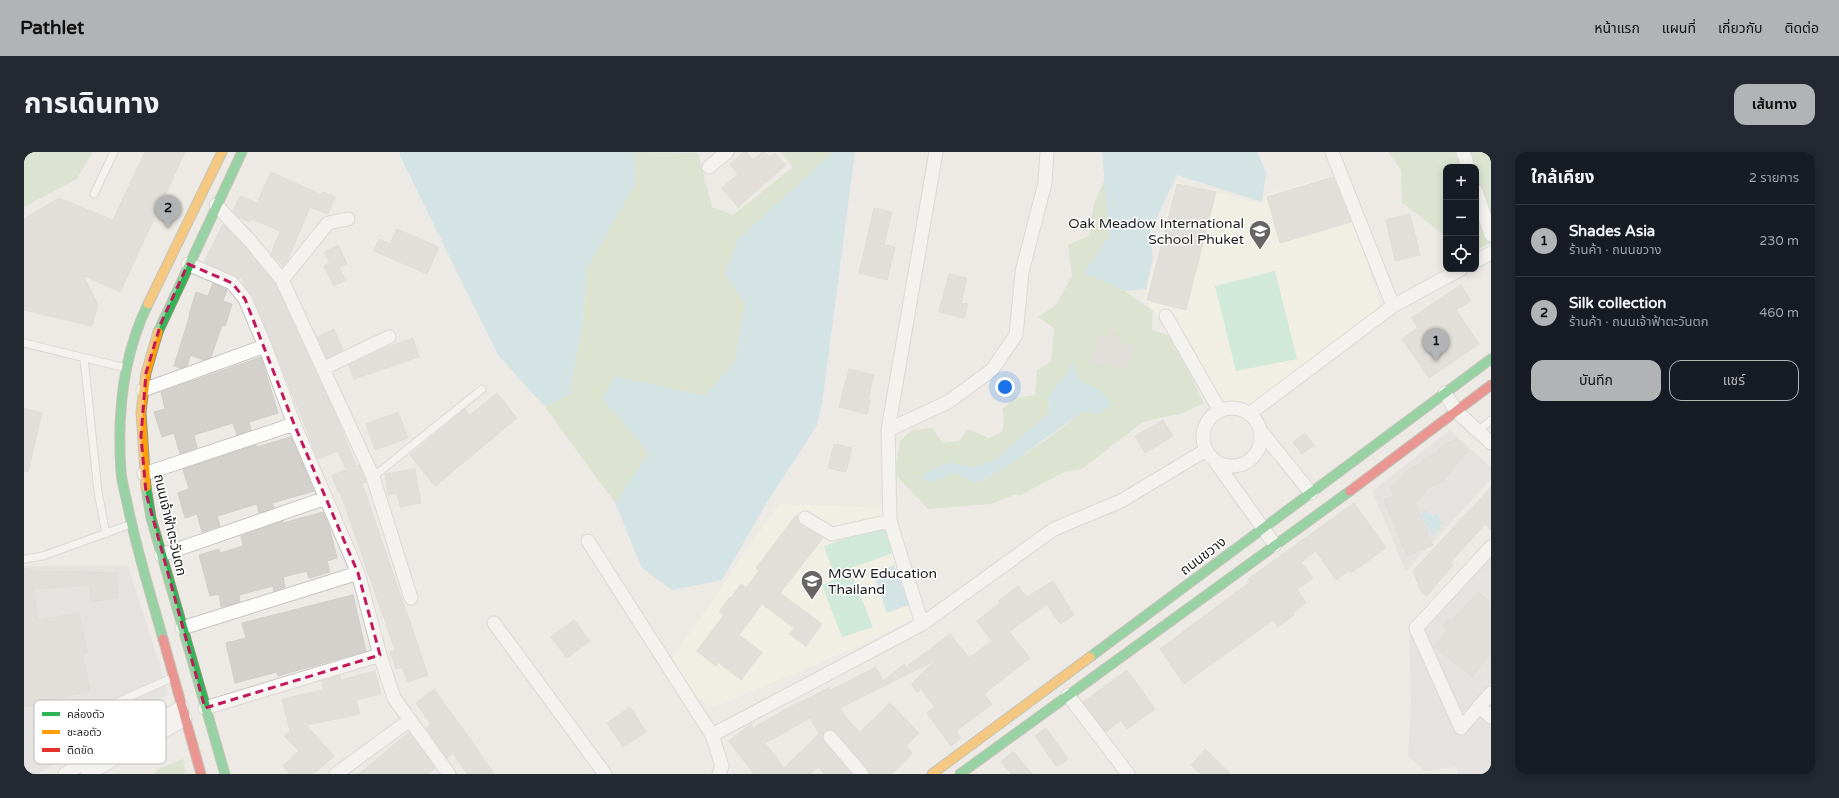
<!DOCTYPE html>
<html lang="th">
<meta charset="utf-8">
<style>
:root{--surface:#171b24;--page:#242831;--text:#f1f3f6;--muted:#9ea1a6;--line:#363941;--accent:#b2b3b4}
body{margin:0;font-family:"Varela Round","Noto Sans Thai",sans-serif;background:var(--page);color:var(--text)}
.controls{position:absolute;right:12px;top:12px;display:grid;overflow:hidden;border-radius:8px;box-shadow:0 2px 10px #0003}
.controls button{width:36px;height:36px;display:grid;place-items:center;padding:0;border:0;border-bottom:1px solid var(--line);background:var(--surface);color:var(--text);font:20px sans-serif}
.you{position:absolute;left:981px;top:235px;width:14px;height:14px;margin:-10px;border:3px solid #fff;border-radius:50%;background:#1a73e8;box-shadow:0 0 0 6px #1a73e833}
.badge{display:grid;place-items:center;width:26px;height:26px;border-radius:50%;background:var(--accent);color:#111;font-size:13px;font-weight:700}
.pin{position:absolute;translate:-50% -33px;filter:drop-shadow(0 1px 2px #0008)}
.pin::after{content:'';position:absolute;top:21px;width:14px;height:12px;background:inherit;clip-path:polygon(0 0,100% 0,50% 100%)}
.list{margin:0;padding:0;list-style:none}
h2{display:flex;justify-content:space-between;align-items:center;height:52px;margin:0;padding:0 16px;font-size:17px}
h2 small{font-size:13px;font-weight:400;color:var(--muted)}
.list li{display:grid;grid-template-columns:26px 1fr auto;gap:12px;align-items:center;box-sizing:border-box;height:72px;padding:0 16px;border-top:1px solid var(--line)}
.list b{display:block;font-size:15px;white-space:nowrap}
.list p{margin:0;font-size:13px;white-space:nowrap;color:var(--muted)}
.list em{font-size:13px;font-style:normal;color:var(--muted)}
.actions{display:flex;gap:8px;padding:12px 16px}
.actions a{flex:1;padding:9px 0;border:1px solid var(--accent);border-radius:12px;text-align:center;font-size:14px;color:var(--accent)}
.actions .main{background:var(--accent);color:#111}
.icon{flex:none;width:22px;height:22px;fill:none;stroke:currentColor;stroke-width:2;stroke-linecap:round;stroke-linejoin:round}
.map{position:relative;flex:none;width:1467px;height:622px;overflow:hidden;border-radius:12px}
header{display:flex;align-items:center;gap:24px;box-sizing:border-box;height:56px;padding:0 20px;background:var(--accent);color:#111}
header strong{font-size:19px}
nav{display:flex;gap:22px;margin-inline-start:auto;font-size:14px}
.intro{display:flex;align-items:center;justify-content:space-between;box-sizing:border-box;height:96px;padding:0 24px}
h1{margin:0;font-size:28px}
.button{padding:10px 18px;border-radius:12px;background:var(--accent);color:#111;font-size:14px;font-weight:700}
main{display:flex;gap:24px;padding:0 24px}
aside{flex:1;background:var(--surface);border-radius:12px;box-shadow:0 2px 10px #0003}
.map>svg:first-child{display:block}
.residential{fill:#dcdad8}
.education{fill:#f7f5e1}
.forest{fill:#c7deb8;fill-rule:evenodd}
.pitch{fill:#ade8cd}
.water{fill:#b6dbe3}
.building{fill:#d4d0cc;stroke:#d0ccc7;fill-rule:evenodd}
.lines{fill:none;stroke-linecap:round;stroke-linejoin:round}
.lane-casing{stroke:#c5c4c2;stroke-width:9}
.street-casing{stroke:#c5c4c2;stroke-width:15}
.fast-casing{stroke:#96967e;stroke-width:11}
.slow-casing{stroke:#96967e;stroke-width:11}
.jam-casing{stroke:#96967e;stroke-width:11}
.lane{stroke:#fcfcfb;stroke-width:7}
.street{stroke:#fcfcfb;stroke-width:13}
.fast{stroke:#30b455;stroke-width:9}
.slow{stroke:#ff9f0a;stroke-width:9}
.jam{stroke:#e5322d;stroke-width:9}
.marked{fill:none;stroke:#c2185b;stroke-width:3;stroke-dasharray:8 5;stroke-linejoin:round}
.labels{text-anchor:middle;dominant-baseline:central;stroke-width:3;stroke-linejoin:round;paint-order:stroke}
.poi-label{font-size:14px;fill:#1e1e1e;stroke:#fff;text-anchor:end}
.street-label{font-size:14px;fill:#1e1e1e;stroke:#fff}
.key{fill:#fff;stroke:#bcbcbc;stroke-width:1}
.key-label{font-size:11px;fill:#1e1e1e}
</style>
<header>
<strong>Pathlet</strong>
<nav><a>หน้าแรก</a><a>แผนที่</a><a>เกี่ยวกับ</a><a>ติดต่อ</a></nav>
</header>
<div class="intro"><h1>การเดินทาง</h1><a class="button">เส้นทาง</a></div>
<main>
<div class="map">
<svg width="1467" height="622" viewBox="0 0 1467 622">
<rect width="100%" height="100%" fill="#edeae6"/>
<!-- residential -->
<path class="residential" d="M1426,278l41,37v12l-85,92 -34,-80z
M1467,386v236h-32l-3,-7 -31,4 -17,-15 3,-53 -2,-77z
M0,414h104l41,128 -131,80h-14z"/>
<!-- education -->
<path class="education" d="M1314,22l41,128 -1,11 -130,96 -11,-7 -16,2 -55,-78 -22,-27 32,-117 86,22 5,-10z
M755,352l103,4 29,84 2,27 -58,29 -141,59 -13,-6 -32,-38z"/>
<!-- forest -->
<path class="forest" d="M0,0h69l-16,27 -53,28z
M613,0l61,1 14,54 21,8 60,-48 -13,-15h53l-96,88 -12,34 20,29 -10,58 -30,35 -89,-20 -14,22 47,55 -34,50 -71,-97 25,-11 14,-72 3,-53 50,-87 -2,-29z
M1364,0h103v91l-11,5h-4v-81h-30v69l-44,-33 -1,-33z
M1081,27l4,57 -25,37 41,18 28,20 -1,19 16,5 15,24 21,44 -21,10 -40,9 -61,47 -18,3 -43,23h-7l-23,9 -63,5 -33,-35 5,-33 12,-11 20,-2 11,15 16,-2 9,-12 21,9 13,-6 2,-14 -2,-9 13,-11 20,-3 2,-25 14,-8 3,-34 -16,-11 18,-12 16,-29 -4,-31 21,-9 5,-33zM1049,210l7,19 18,8 1,25 -17,-2c-33,26 -68,52 -106,71l-21,-10 -6,-11 23,6 25,-9 52,-46 -1,-16 17,-21z
M159,607l3,15h-32l4,-5z"/>
<!-- pitch -->
<path class="pitch" d="M1251,119l22,88 -61,12 -21,-85z
M859,374l10,27 -59,21 -10,-28z
M827,421l22,54 -31,10 -20,-52z"/>
<!-- water -->
<path class="water" d="M376,0h237l-3,2 2,29 -50,87 -3,53 -14,72 -25,11 -46,-51 -98,-199z
M809,0h22l-33,252 -5,21 -51,79 -44,76 -50,10 -30,-22 -27,-65 34,-50 -47,-55 14,-22 89,20 30,-35 10,-58 -20,-29 12,-34z
M1078,0h155l9,20 -4,30 -85,-27 -27,57 3,26 -7,31 -21,2 -41,-18 25,-37z
M1049,209l7,20 18,8 15,15 -14,10 -17,-2 -77,56 -30,15 -20,-10 -23,9 -12,-4 6,-6 23,-10 23,6 25,-9 20,-19 32,-27 -1,-16 17,-21z
M1402,358l6,6 4,-2 7,9 -4,2 2,4 -8,6 -12,-19 1,-3z
M870,413l15,40 -22,8 -14,-40z"/>
<!-- building -->
<path class="building" d="M121,0h40l-65,140 -37,-17 15,30 -6,21 -68,-16v-91l35,-21 54,22z
M720,0h2l7,8 9,-8h3l5,5 5,-4 11,12 -48,42 -16,-19 16,-14 -8,-10z
M247,20l51,23 1,-3 12,5 -7,17 -18,-7 -23,54 -4,5 -12,-12 9,-23 -28,-12 -2,3 -11,-5 -6,-6 7,-15 17,7z
M1309,25l18,45 -71,21 -13,-46z
M1153,32l39,8 -30,118 -39,-10z
M850,56l18,4 -8,33 11,2 -8,33 -28,-7z
M1386,62l10,41 -25,6 -9,-41z
M199,72l22,23 30,37 62,134 19,48 3,-1 5,13 2,4 -4,1 66,192 -20,7 -6,-15 -6,2 -6,-17 5,-2 -55,-158h-2l-6,-17 14,-5 -8,-19 -20,8 -46,-116 -20,-47 -7,-10 -5,-10 -1,3 -4,-3 -31,-14z
M373,77l42,18 -12,27 -53,-23 5,-12 11,5z
M314,93l9,19 -8,3 7,13 -12,6 -10,-20 6,-3 -6,-11z
M925,122l18,4 -6,25 7,1 -4,14 -25,-6z
M189,131l14,7 -4,11 9,3 -7,22 -3,-1 -11,32 -7,3 -14,-5 -3,11 -7,2 -6,-2 16,-51h-1l7,-23 12,4z
M1437,133l10,16 -15,9 23,34 -50,34 -27,-39 16,-11 -7,-10z
M310,177l9,21 -16,8 -10,-21z
M1085,180l12,4 -2,6 15,5 -7,22 -22,-7 -1,5 -13,-4 9,-28 8,3z
M389,186l6,19 -65,22 -5,-14 36,-17z
M237,205l17,56 -29,9 2,8 -14,5 -4,-12 -39,12 3,13 -17,6 -6,-21 -12,4 -8,-25 11,-3 -4,-17z
M825,217l25,6 -6,24 2,1 -3,14 -28,-7z
M473,241l20,25 -82,68 -25,-31 55,-46 5,6z
M0,256l18,5 -14,59 -4,-1z
M374,260l10,26 -33,12 -9,-26z
M1139,268l10,16 -28,17 -10,-17z
M1281,281l9,12 -12,9 -9,-12z
M267,285l23,54 -42,12 2,5 -15,5 -2,-9 -40,12 3,10 -18,6 -5,-18 -12,4 -7,-25 11,-4 -6,-20 73,-24 1,2z
M1433,287l12,11 -27,32 -13,5 -14,17 18,41 -26,11 -23,-56 10,-4 -3,-8 15,-17 13,-6 6,-7 10,-4 8,-9z
M810,292l18,4 -6,24 -18,-4z
M391,317l6,34 -21,4 -3,-14 -9,2 -3,-21z
M1467,335v43l-6,-6 -35,39 3,2 -26,31 -6,-5 -8,-20z
M1330,351l32,45 -35,25 -2,-3 -13,10 -20,-29 -15,11 12,16 -16,12 9,12 -13,11 1,2 -16,12 -5,-7 -89,64 -24,-35 90,-67 -2,-3z
M299,360l6,14 8,32 -10,3 3,11 -21,6 -2,-7 -24,6 2,10 -11,4 -1,-5 -34,9 1,7 -19,5 -2,-13 -9,2 -11,-41 20,-6 1,4 23,-7 -2,-10 42,-15v2z
M772,363l5,10 22,13 -43,55 42,31 -16,22 -17,-12 5,-6 -32,-24 -23,31 23,17 -21,28 -23,-18 -2,4 -19,-15 27,-36 -5,-3 11,-15 1,1 10,-14 5,4 13,-17 -3,-3z
M5,416l1,3 86,2 3,24 -27,5 -3,-17 -56,4 5,31 41,-7 8,40 -5,1 8,37 -66,16v-138z
M1029,429l21,34 -14,9 -13,-20 -38,28 21,26 -46,36 8,10 -36,27 5,7 -10,8 -24,-33 8,-6 -14,-18 -4,3 -6,-8 25,-24 -96,48 6,10 14,14 30,-29 29,30 -13,13 6,7 -20,21h-22l-2,-5 -36,-40 -7,2 -3,8 29,35h-26l-7,-7 -8,7h-56l-25,-33 22,-17 2,4 46,-26v1l31,-16 1,3 45,-23 7,14 21,-17 2,3 44,-33 19,24 23,-17 -15,-20 23,-18 -2,-2 20,-15 9,11zM786,566l9,16 -35,34 -19,-25z
M1454,440l13,11v51l-19,23 -38,-31 13,-16 -4,-4 6,-7 2,3z
M329,443l13,56 -88,25 -1,-4 -42,11 -9,-40 20,-5 -4,-15z
M550,468l16,21 -23,17 -16,-21z
M1103,518l28,39 -28,20 -6,-9 -15,12 -23,-30z
M351,519l6,23 -25,6 4,14 -54,11 28,31 -20,18h-24l-7,-8 16,-15 -15,-15 6,-5 -8,-32 41,-9 -1,-9 18,-6 1,5z
M410,537l39,54 21,31h-27l-14,-21 -6,5 -21,-30 5,-4 -15,-21z
M606,555l16,25 -23,15 -16,-24z
M1022,576l22,31 -11,8 -22,-31z
M385,580l26,36 -7,6h-69z
M1181,597l26,25h-30l-10,-9z
M989,599l19,23h-21l-10,-12z"/>
<g class="lines">
<!-- lane casing -->
<g class="lane-casing">
<path id="lane" d="M70,42l20,-42
M0,191l102,25
M60,206l14,134 8,42
M1454,279l13,-11
M349,325l109,-88
M0,407l19,-3 88,-32
M21,582l129,-57"/>
</g>
<!-- street casing -->
<g class="street-casing">
<path id="street" d="M1308,0l61,154
M1439,0l5,15
M685,15l18,-15
M1452,39l15,44
M192,53l35,37 31,38 91,197 38,121
M1452,109l15,-8
M164,112l44,19 13,16 20,47 29,78 64,149 22,82 14,43 55,76
M258,128l46,-57 20,-4
M1142,164l54,95
M300,216l65,-31
M119,238l122,-44
M1421,241l11,18 35,32
M1179 285a29 29 0 1 1 58 0a29 29 0 1 1-58 0Z
M1225,262l144,-108 68,-37
M864,278l60,-28 44,-32 24,-35 6,-63 23,-89 2,-31
M1236,278l51,63
M1191,309l60,84
M120,322l150,-50
M781,366l27,16 58,-13
M564,389l124,194 10,31 -3,8
M1467,395l-75,81 45,100 30,-35
M137,403l165,-57
M470,471l111,151
M898,472l-32,-103 -2,-91 48,-278
M158,476l176,-55
M1044,543l60,79
M1455,554l12,11
M181,556l175,-53
M688,583l210,-111 132,-95 67,-28 85,-51
M806,585l32,37
M41,622l117,-67
M64,622l97,-55
M312,622l74,-54"/>
</g>
<!-- fast casing -->
<g class="fast-casing">
<path id="fast" d="M124,152c-25,51 -31,111 -27,168 1,12 5,24 7,35 9,45 23,88 35,132
M134,180l84,-180
M122,335l5,31 74,256
M1066,505l401,-298
M936,622l390,-283"/>
</g>
<!-- slow casing -->
<g class="slow-casing">
<path id="slow" d="M124,152l74,-152
M122,335l-5,-75 5,-39 12,-41
M908,622l158,-117"/>
</g>
<!-- jam casing -->
<g class="jam-casing">
<path id="jam" d="M1326,339l141,-106
M139,487l38,135"/>
</g>
<!-- lane -->
<use href="#lane" class="lane"/>
<!-- street -->
<use href="#street" class="street"/>
<!-- fast -->
<use href="#fast" class="fast"/>
<!-- slow -->
<use href="#slow" class="slow"/>
<!-- jam -->
<use href="#jam" class="jam"/>
</g>
<!-- marked area -->
<path d="M0 0H1467V622H0ZM164,112l44,19 13,16 49,125 64,149 22,82 -175,53 -59,-215 -5,-57 5,-63 15,-50z" fill="#edeae6" fill-opacity=".55" fill-rule="evenodd"/>
<path class="marked" d="M164,112l44,19 13,16 49,125 64,149 22,82 -175,53 -59,-215 -5,-57 5,-63 15,-50z"/>
<!-- icons -->
<defs>
<g id="school-pin" transform="scale(1.15)"><path d="M0 17L-7.5 6A9.5 9.5 0 1 1 7.5 6Z" fill="#666564" stroke="#fff"/><path d="M0-5L7-2L0 1L-7-2ZM-4 1L0 2.5L4 1V4Q0 6-4 4Z" fill="#fff"/></g>
</defs>
<g fill-rule="evenodd">
<use href="#school-pin" x="1236" y="79"/>
<use href="#school-pin" x="788" y="429"/>
</g>
<g class="labels">
<!-- poi labels -->
<g class="poi-label">
<text x="1220" y="71">Oak Meadow International<tspan x="1220" dy="16">School Phuket</tspan></text>
<text x="804" y="421" text-anchor="start">MGW Education<tspan x="804" dy="16">Thailand</tspan></text>
</g>
<!-- street labels -->
<g class="street-label">
<text transform="translate(146 373) rotate(77)">ถนนเจ้าฟ้าตะวันตก</text>
<text transform="translate(1179 404) rotate(-37)">ถนนขวาง</text>
</g>
</g>
<!-- legend -->
<rect x="10" y="548" width="132" height="64" rx="6" class="key"/>
<rect x="18" y="560" width="18" height="4" fill="#30b455"/>
<rect x="18" y="578" width="18" height="4" fill="#ff9f0a"/>
<rect x="18" y="596" width="18" height="4" fill="#e5322d"/>
<g class="key-label">
<text x="43" y="566">คล่องตัว</text>
<text x="43" y="584">ชะลอตัว</text>
<text x="43" y="602">ติดขัด</text>
</g>
</svg>
<div class="controls">
<button>+</button>
<button>−</button>
<button><svg class="icon" aria-label="locate" viewBox="0 0 24 24"><circle cx="12" cy="12" r="6"/><path d="M12 2v4M12 18v4M2 12h4M18 12h4"/></svg></button>
</div>
<div class="you"></div>
<div class="pin badge" style="left:1412px;top:209px">1</div>
<div class="pin badge" style="left:144px;top:76px">2</div>
</div>
<aside>
<h2>ใกล้เคียง<small>2 รายการ</small></h2>
<ul class="list">
<li><span class="badge">1</span><div><b>Shades Asia</b><p>ร้านค้า · ถนนขวาง</p></div><em>230 m</em></li>
<li><span class="badge">2</span><div><b>Silk collection</b><p>ร้านค้า · ถนนเจ้าฟ้าตะวันตก</p></div><em>460 m</em></li>
</ul>
<div class="actions"><a class="main">บันทึก</a><a>แชร์</a></div>
</aside>
</main>
